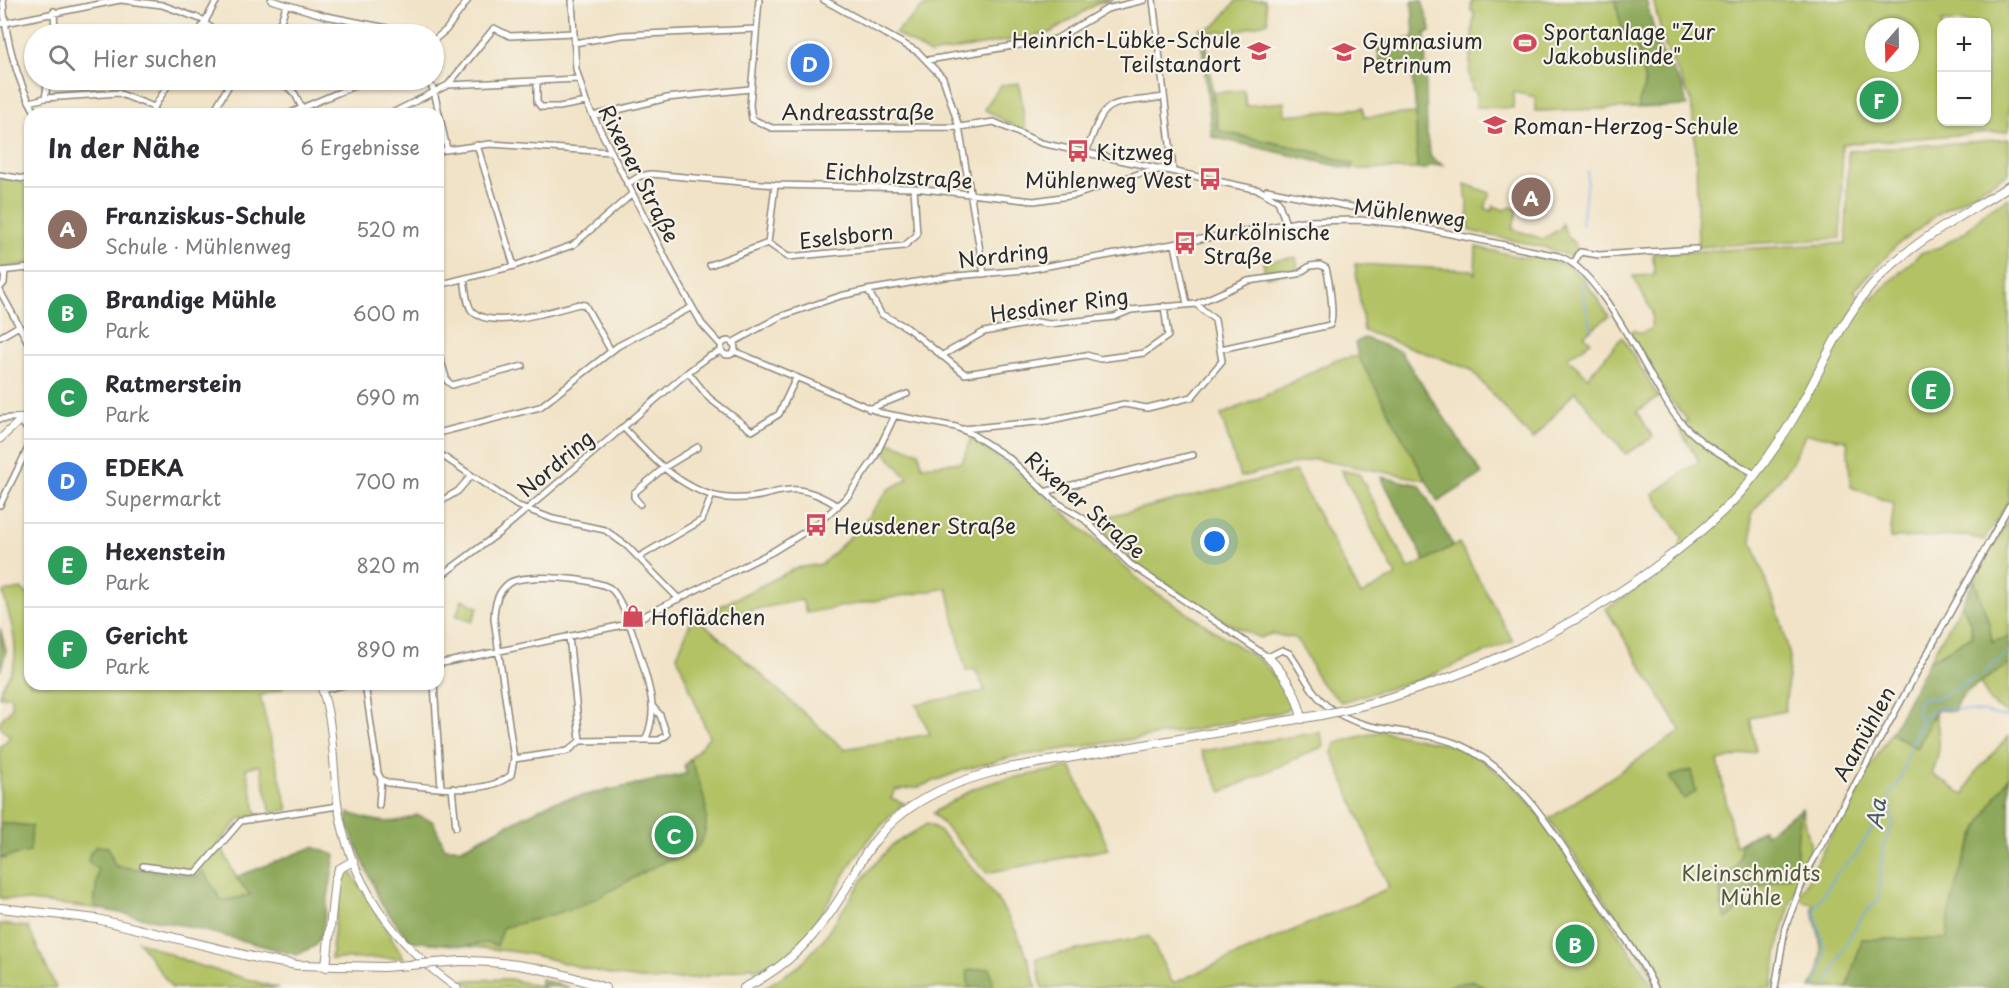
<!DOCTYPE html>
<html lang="de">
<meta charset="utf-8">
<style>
:root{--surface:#fff;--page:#f7f7f7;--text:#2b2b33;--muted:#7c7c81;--line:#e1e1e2;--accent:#d1495b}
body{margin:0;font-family:"Playpen Sans",sans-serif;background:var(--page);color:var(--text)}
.controls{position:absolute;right:18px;top:18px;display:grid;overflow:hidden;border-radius:12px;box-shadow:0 2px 4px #0004}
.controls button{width:54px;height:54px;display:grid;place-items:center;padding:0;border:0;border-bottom:2px solid var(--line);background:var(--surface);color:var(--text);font:30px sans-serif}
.compass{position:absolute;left:1865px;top:18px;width:54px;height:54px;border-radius:50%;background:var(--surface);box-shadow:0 2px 4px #0004;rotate:200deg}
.you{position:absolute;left:1215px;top:542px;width:21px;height:21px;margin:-15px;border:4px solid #fff;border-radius:50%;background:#1a73e8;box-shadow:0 0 0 9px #1a73e833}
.badge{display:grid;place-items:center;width:39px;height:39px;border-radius:50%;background:var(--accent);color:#fff;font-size:20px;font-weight:700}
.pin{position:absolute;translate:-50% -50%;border:3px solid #fff;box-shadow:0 2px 6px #0006}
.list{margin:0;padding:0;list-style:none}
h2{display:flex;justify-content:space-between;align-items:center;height:78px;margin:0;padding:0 24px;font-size:26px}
h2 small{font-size:20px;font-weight:400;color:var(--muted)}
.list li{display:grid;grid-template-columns:39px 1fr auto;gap:18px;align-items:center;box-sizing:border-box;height:84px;padding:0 24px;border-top:2px solid var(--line)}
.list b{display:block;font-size:22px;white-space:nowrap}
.list p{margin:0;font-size:20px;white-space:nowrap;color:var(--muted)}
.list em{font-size:20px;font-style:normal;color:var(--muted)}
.icon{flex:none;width:33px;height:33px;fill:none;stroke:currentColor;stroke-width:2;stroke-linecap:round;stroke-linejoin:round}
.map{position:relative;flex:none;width:2009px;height:988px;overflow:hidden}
.search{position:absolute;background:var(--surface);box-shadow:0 2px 4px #0004;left:24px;top:24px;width:420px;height:66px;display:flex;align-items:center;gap:15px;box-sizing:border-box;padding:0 21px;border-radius:33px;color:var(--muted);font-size:22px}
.panel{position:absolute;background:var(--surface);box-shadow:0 2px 4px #0004;left:24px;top:108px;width:420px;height:582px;border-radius:18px}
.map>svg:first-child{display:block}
.green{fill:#b2c265;stroke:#6e7648;stroke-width:1.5;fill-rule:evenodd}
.forest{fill:#8da85a;stroke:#5c6a42;stroke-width:1.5}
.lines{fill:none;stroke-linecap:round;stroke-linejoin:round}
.stream{stroke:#7babe6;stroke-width:1.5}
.street-casing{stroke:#8e8779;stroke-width:8}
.secondary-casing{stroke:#8e8779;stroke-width:9}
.primary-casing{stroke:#8e8779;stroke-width:10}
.street{stroke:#fff;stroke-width:5}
.secondary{stroke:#fff;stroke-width:7}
.primary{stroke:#fff;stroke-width:8}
.primary-bridge-casing{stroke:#8e8779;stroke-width:10;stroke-linecap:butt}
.primary-bridge{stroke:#fff;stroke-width:8}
.labels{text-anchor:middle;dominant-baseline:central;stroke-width:4.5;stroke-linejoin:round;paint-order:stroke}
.poi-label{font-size:21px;fill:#2b2b2b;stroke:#f7f3e8;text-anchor:start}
.street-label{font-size:21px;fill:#2b2b2b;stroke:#f7f3e8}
.park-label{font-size:21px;fill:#54583c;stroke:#f7f3e8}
.water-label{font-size:22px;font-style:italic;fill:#47586c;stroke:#f7f3e8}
</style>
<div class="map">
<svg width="2009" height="988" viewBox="0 0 2009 988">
<rect width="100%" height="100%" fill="#f7f3e8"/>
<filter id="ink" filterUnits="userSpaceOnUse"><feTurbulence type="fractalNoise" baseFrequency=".0167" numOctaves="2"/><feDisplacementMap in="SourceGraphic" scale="12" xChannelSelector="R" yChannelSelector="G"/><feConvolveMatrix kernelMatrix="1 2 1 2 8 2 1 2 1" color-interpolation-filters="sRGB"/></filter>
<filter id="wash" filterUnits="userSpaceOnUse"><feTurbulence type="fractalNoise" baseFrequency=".008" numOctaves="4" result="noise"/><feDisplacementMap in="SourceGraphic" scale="24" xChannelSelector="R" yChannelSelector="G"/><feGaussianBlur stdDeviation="1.35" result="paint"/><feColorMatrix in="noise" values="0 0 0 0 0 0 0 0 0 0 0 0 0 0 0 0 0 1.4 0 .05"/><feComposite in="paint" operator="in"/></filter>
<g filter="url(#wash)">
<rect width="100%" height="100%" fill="#f1e3c7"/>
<!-- green -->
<path class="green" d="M960,0h153l-15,3 -48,30 -120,21 -35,-21 29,-27z
M1237,0h28l3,22 -42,12 -1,-3 -19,2 -1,-4 10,-3z
M1472,0h143l7,29 15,16 8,39 -6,18v6l-104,3v-14l-21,-5 -1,16 -37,-1v-16l-4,-1 -3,-15 5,-63 -3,-1z
M1653,0h356v131l-167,13 -1,94 -143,9 -2,-94 -5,-53 -26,-54zM1942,22h44v100h-44zM1874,27h36v36h-36z
M1019,83l7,49 -1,1 -41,-24 17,-24z
M1244,90l2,16 38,-4 1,13 78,-7 1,9 52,-4 1,56h-66l2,-5 -44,-14 -90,-19 -6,-38z
M2009,139v34l-68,39 -45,34 -42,45 13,12 54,-50 21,-7 23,-14 21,-21 23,-13v302l-25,40 -17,-4 -77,2 4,-34 -43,-17 -4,-47 -41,-6 -16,32 -39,48 1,28 29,79 9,36 -5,54 -35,7 6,33 -38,10 17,85 28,-17 2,5 37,-26 10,45 -22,52 -11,37 -7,46h-112l-39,-65 -72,-104 132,-88 -75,-122 72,-48 4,-24 -29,-43 46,-33 -23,-38 12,-2 -22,-27 -36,-58 3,-6 8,3 10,-4 1,-17 -19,-36 21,-1 -1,-21 193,-11 2,-92z
M0,179h17l8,6 5,39v39l-30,6z
M1465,184l25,9 -5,15 7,3 2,-5 10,4 8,-3 6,3 -6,19 31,10 17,-10 2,-5 7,14 7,7 -1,10 -6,1 -22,-8 -77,-17z
M1476,247l49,11 11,-2 33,10 14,12 26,38 -25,19 7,7 -24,16 21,19 34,-40 37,60 -22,14 16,26 -27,17 -51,-63 -42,49 -63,-71 -106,-38 -9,-67 116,6 4,4z
M1296,257l2,14 -32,6 -3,-15z
M1358,356l68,124 -112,-21 -74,18 -19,-62 48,-21 66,-34z
M971,439l49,34 126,113 115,75 25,29 6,14 -6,7 -92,19 -182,27 -49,13 -44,17 -24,3 -4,8 13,5c-17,16 -34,33 -47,52 -26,37 -52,108 -103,114l-2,-3c-79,22 -120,17 -198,-6 -29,-8 -60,-11 -90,-14h3l-100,-77 -21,-47 27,34 97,32 -7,-41 90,-45 136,-29 -3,-9 23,-27 -32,-81 14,-35 105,-53 26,-4 37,-36 30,-39 19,-10 -24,-28 5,-9 30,10 3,14 40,-4zM947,588l19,83 9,-2 10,22 -69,13 14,30 -86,15 -144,-129 102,-20 4,13z
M1341,470l18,4 50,95 50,-26 54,98 -94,39 -78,22 -22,-21 -15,-31 -9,-12 -24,-4 -11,4 -33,-15 -91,-58 -43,-45 202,-49 66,124 35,-19z
M2009,519v118l-17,5 -3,-19 -15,-44z
M22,589l8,8v87h251l2,4 -23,8 28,114 -17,3 -11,-48 -14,3 11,47 -17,4 -21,23 17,35 14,18 -28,6 -25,-24 -82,-11 -7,-19 -10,23 -4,38 -94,-10v-40l5,1 27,-33 -32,-3v-76l10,-10 -10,-10v-6l12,-13 -2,-13 -10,2c0,-13 9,-18 13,-30 7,-23 -5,-53 -10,-75z
M462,599l16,8 -6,15 -16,-6z
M1962,604l9,20 1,12 -43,25z
M2009,664v51l-19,-13 -11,-22z
M1935,712c5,24 7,39 -3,62l32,21 10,-21 35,-38v41l-35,58 -22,65 -5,40 -84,-1 -16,49h-36c16,-27 10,-50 1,-79l2,-4 -16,-6 44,-85 49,-81 26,16z
M1381,731l79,16 17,9 38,30 30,35 109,167h-612l-6,-30 113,-22 23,46h4l213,-94 -57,-135 3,-10z
M1320,732l4,14 -102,46 -21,-41z
M1071,767l38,82 -122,24 -54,-60 41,-25 27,-8z
M927,824l9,4c45,46 87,95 100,160h-43l-3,-20 -23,3 2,17h-205l35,-22 23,-25 45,-68 25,-28z
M349,869l55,89 -73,1 9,-78 4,-9z
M0,924l28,3 28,61h-56z
M138,941l56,23 84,24h-106z
M510,979l36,9h-72l-13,-8z"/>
<!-- forest -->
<path class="forest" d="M1615,0h31l13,48 24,40 4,18 -48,2v-6l6,-18 -8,-39 -15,-16z
M1412,1h10l9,27 -1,4 -5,1 2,105 4,20 12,7 -15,1 -1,3h-10l-1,-56 -5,-52 -31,4 -3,-23 37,-4z
M1200,29h5l12,100 13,5 79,16 44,14 -2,5 -139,-32z
M1364,338l36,13 82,123 -44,28 -80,-146 -3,-13z
M1381,477l39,8 33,61 -28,15z
M1974,579l15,44 3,19 17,-5v27c-16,13 -49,24 -55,47l-15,-1 -4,2 -18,37 -26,-16 38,-72 43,-25 -1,-12 -9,-20z
M0,628l6,23 -6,21z
M690,759c11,24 24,58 11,83 -7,14 -26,16 -39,21 -28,13 -53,31 -81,42 -25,10 -53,16 -79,23l-5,18 -10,-3 -23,3 -54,-5 -28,-36 -35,-81 2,-11c26,9 43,13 68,2l16,6 12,27h18l90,-46 134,-28 -3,-8z
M1691,770l5,22 -12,7 -15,-22z
M2009,777v211h-162l15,-49h85c3,-59 28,-113 62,-162z
M1802,809l-4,22 -2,42 -53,21 -8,19 -9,6 -4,-11 -3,-29c14,-7 24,-17 21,-34l23,-16 2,5z
M0,823l32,3 -2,26 -30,6z
M96,846l12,1 7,19 82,11 6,-6 19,30 28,-6 -14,-18 77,-30 22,8 -13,78 -7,13 -18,9 -107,-28 -96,-19 4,-38 -10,-9 2,-8z
M990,968l3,20h-24l-2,-17z
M541,979l29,9 -31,-3z
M1472,980l14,8h-41c9,-6 17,-3 27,-8z"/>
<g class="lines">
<!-- stream -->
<path class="stream" d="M1582,225l6,-54
M1583,282l-2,5 11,43
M1982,675l27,-24
M1923,717l15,-9 46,4 25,6
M1814,988l7,-16 4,-22 -11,-39 3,-7 22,-34 15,-12 34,-55
M1826,988c11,-25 30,-73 53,-88 2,-24 0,-55 14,-75l-4,-31c16,-14 14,-31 22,-49 4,-9 9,-17 11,-27l-6,-5 4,-14 20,-2 35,-19"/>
</g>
</g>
<g filter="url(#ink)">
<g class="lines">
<!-- street casing -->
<g class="street-casing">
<path id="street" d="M3,0c2,37 14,82 33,114
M121,0l41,5 44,16
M271,0l55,16 61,12 21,6
M572,0l4,69 10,33 87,171 29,51 19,21
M759,0l-9,105 2,14 20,9 187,-1 35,-5 47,21 218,47 19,11 8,23
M824,0l94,52 25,26 16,49 25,147
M1153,0l20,170
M54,11l1,23
M0,24l120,-24
M205,24l17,10
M198,34l19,-34
M271,34l10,-13 5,-15
M434,40l12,-10 22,-30
M574,43l49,-8 133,-6
M928,60l128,-21 51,-30 37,-9
M280,80l15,14 7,14
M428,80l6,11 13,58
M537,81v21l4,5h18l27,-5
M448,85l46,-57 16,8 63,-3
M45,98l3,-18
M30,102l15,-4 73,-5 36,14
M150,114l21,-34
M212,114l20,-34
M288,114l80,-34
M390,114l58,-29 131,-6
M593,116l74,-18 83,-9
M477,145l37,121
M438,151l52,-7 121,8
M1086,153c21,-59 20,-47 78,-56
M0,175l30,5
M627,184l13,-8 11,-2 124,11 139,3 120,13 42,-6 62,-21 25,-5
M1267,190l85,17
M768,243l20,14 116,-11 13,-11 -3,-47
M1175,245l12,59
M1574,263l6,-11 19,3 97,-6
M710,265l58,-22 7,-58
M0,271l30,-3
M464,279c2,9 2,25 8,32 20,20 84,-1 107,-7l6,1 26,46
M438,285l76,-19 59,-21 59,-51
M0,288l4,-5 1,-12
M868,290l13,24 25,13 59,47 121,-19 14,4 44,-6 24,-17 -4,-30
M0,291l30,55
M1196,304l52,-23 50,-7 12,-8 10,-1 6,3c3,11 9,47 4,57l-109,24
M0,337l19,-11
M721 348a7 7 0 1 1 14 0a7 7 0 1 1-14 0Z
M732,343l47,-26 61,-21 28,-6 77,-13 80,-7 278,-49 57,-1 42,4 156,32c43,12 89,121 117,159 21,28 51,42 80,59
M438,351l9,30 5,4 71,-19
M734,351l147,62 75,14 16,7 37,24 47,44 28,17 46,45 138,93 14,-7 7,3c13,17 20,37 37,52 41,34 98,20 142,44 59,32 89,90 125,143 21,31 46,62 62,96
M941,356l43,-24 53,-10 12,2 65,-7 17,-7 65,-6 19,16 7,41 -30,36 -45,11 -23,-4 -77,17 -84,8
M688,372l21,26 43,33 27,-17 17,-36
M869,409l38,-15
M0,419l24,-2
M21,421l9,12
M623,427c27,29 62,68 105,71 51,4 55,-26 110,8
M438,433l102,-26 78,-61 74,-39
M438,453l78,52 37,14 52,11 22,16 52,53
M1044,492l149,-37
M438,503l20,-12 12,-14
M640,504l-6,-7v-4l31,-26 33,-20
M0,505l30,-61
M639,557l63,-37 10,-25
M438,578l61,-45 189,-161 20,-15 13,-6
M569,636l11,105
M438,664l190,-40 144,-72 44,-27 32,-29 26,-37 20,-42
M365,684l13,89 3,6 7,4c33,3 95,15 123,-8l3,-16 54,-8 12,-10 65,-1c5,-9 8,-25 7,-36 -2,-19 -27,-105 -41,-115 -13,-11 -88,-16 -102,-6 -12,9 -15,22 -15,36l20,140
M434,684l7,104
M322,690l26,-6
M645,740h14l8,-5 -7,-20 -8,-9
M452,788l4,39
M379,805l2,-26
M143,866l53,7 45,-52 97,-15
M1775,988l10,-60 21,-55 203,-367"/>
</g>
<!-- secondary casing -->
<g class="secondary-casing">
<path id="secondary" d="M0,439l30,-28
M320,684c15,39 12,81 18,122 11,75 57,139 119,182"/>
</g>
<!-- primary casing -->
<g class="primary-casing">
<path id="primary" d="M1268,657c18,19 29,36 34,62
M1349,709c115,-30 223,-77 317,-150 29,-22 57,-45 80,-73 23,-28 43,-58 60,-90 20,-38 37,-77 64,-109 38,-44 91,-70 139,-101
M0,908l97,11 168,41 32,5 87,2
M461,961c54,0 93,9 144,27
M326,967l9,-87 4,-11 14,-8
M744,988c43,-21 73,-52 98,-93 10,-18 20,-38 33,-54 33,-43 83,-61 133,-73l313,-53"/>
</g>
<!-- street -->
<use href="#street" class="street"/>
<!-- secondary -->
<use href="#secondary" class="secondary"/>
<!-- primary -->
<use href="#primary" class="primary"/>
<!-- primary-bridge casing -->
<g class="primary-bridge-casing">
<path id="primary-bridge" d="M1321,715l28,-6
M384,967l77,-6"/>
</g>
<!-- primary-bridge -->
<use href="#primary-bridge" class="primary-bridge"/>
</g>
</g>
<!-- icons -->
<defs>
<g id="stadium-bare" transform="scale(1.8)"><path d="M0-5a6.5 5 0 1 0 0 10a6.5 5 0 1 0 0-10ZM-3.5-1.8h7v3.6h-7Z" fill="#d1495b" stroke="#f7f3e8" stroke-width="2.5" paint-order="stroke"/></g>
<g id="school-bare" transform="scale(1.8)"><path d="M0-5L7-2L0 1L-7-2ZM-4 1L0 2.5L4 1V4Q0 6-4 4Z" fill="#d1495b" stroke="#f7f3e8" stroke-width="2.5" paint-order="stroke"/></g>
<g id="bus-bare" transform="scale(1.8)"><path d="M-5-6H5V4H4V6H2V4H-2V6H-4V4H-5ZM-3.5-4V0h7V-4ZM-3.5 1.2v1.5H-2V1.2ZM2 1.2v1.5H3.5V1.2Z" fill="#d1495b" stroke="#f7f3e8" stroke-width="2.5" paint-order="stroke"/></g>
<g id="shop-bare" transform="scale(1.8)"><path d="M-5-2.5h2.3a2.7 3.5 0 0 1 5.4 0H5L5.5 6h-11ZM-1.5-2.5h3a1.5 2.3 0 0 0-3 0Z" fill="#d1495b" stroke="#f7f3e8" stroke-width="2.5" paint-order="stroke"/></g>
</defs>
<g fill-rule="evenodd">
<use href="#stadium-bare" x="1525" y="43"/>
<use href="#school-bare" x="1259" y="51"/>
<use href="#school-bare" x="1344" y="52"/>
<use href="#school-bare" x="1495" y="125"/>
<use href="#bus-bare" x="1078" y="151"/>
<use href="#bus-bare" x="1210" y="179"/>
<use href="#bus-bare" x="1185" y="243"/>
<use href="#bus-bare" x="816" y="525"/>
<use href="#shop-bare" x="633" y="616"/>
</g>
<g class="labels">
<!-- poi labels -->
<g class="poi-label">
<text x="1543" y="31">Sportanlage "Zur<tspan x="1543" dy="24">Jakobuslinde"</tspan></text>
<text x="1241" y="39" text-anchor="end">Heinrich-Lübke-Schule<tspan x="1241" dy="24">Teilstandort</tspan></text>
<text x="1362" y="40">Gymnasium<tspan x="1362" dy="24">Petrinum</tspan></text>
<text x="1513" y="125">Roman-Herzog-Schule</text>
<text x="1096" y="151">Kitzweg</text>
<text x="1192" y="179" text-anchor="end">Mühlenweg West</text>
<text x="1203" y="231">Kurkölnische<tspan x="1203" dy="24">Straße</tspan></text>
<text x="834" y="525">Heusdener Straße</text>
<text x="651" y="616">Hoflädchen</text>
</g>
<!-- street labels -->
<g class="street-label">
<text x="858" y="111">Andreasstraße</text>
<text transform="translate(640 173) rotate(63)">Rixener Straße</text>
<text transform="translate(899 175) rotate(4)">Eichholzstraße</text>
<text transform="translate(1410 212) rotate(7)">Mühlenweg</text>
<text transform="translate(846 235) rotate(-6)">Eselsborn</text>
<text transform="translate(1003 254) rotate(-7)">Nordring</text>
<text transform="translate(1059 304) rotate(-8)">Hesdiner Ring</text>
<text transform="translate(555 463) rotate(-40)">Nordring</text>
<text transform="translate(1086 504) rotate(41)">Rixener Straße</text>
<text transform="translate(1863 733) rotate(-61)">Aamühlen</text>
</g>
<!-- park labels -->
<g class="park-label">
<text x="1751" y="872">Kleinschmidts<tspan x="1751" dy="24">Mühle</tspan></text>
</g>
<!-- water labels -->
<g class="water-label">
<text transform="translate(1875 814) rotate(-83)">Aa</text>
</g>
</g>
</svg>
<div class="controls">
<button>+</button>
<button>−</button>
</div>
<svg class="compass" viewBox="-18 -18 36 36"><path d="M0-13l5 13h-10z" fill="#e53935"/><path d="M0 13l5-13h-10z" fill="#7c7c81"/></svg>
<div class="you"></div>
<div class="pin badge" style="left:1531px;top:197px;background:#8d6e63">A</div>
<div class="pin badge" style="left:1575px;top:944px;background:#2e9e5b">B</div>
<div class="pin badge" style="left:674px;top:835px;background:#2e9e5b">C</div>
<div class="pin badge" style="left:810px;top:63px;background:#3f7fe0">D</div>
<div class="pin badge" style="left:1931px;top:390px;background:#2e9e5b">E</div>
<div class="pin badge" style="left:1879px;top:100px;background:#2e9e5b">F</div>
<div class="search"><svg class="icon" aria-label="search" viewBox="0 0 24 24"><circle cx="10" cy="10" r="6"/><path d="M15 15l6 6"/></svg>Hier suchen</div>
<section class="panel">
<h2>In der Nähe<small>6 Ergebnisse</small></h2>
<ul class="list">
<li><span class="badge" style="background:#8d6e63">A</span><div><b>Franziskus-Schule</b><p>Schule · Mühlenweg</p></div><em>520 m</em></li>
<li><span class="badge" style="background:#2e9e5b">B</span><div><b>Brandige Mühle</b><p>Park</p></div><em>600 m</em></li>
<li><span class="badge" style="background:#2e9e5b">C</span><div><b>Ratmerstein</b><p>Park</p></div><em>690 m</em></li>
<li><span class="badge" style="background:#3f7fe0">D</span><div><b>EDEKA</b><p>Supermarkt</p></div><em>700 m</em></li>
<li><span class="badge" style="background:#2e9e5b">E</span><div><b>Hexenstein</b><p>Park</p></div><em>820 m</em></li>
<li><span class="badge" style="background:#2e9e5b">F</span><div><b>Gericht</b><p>Park</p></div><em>890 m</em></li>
</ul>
</section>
</div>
